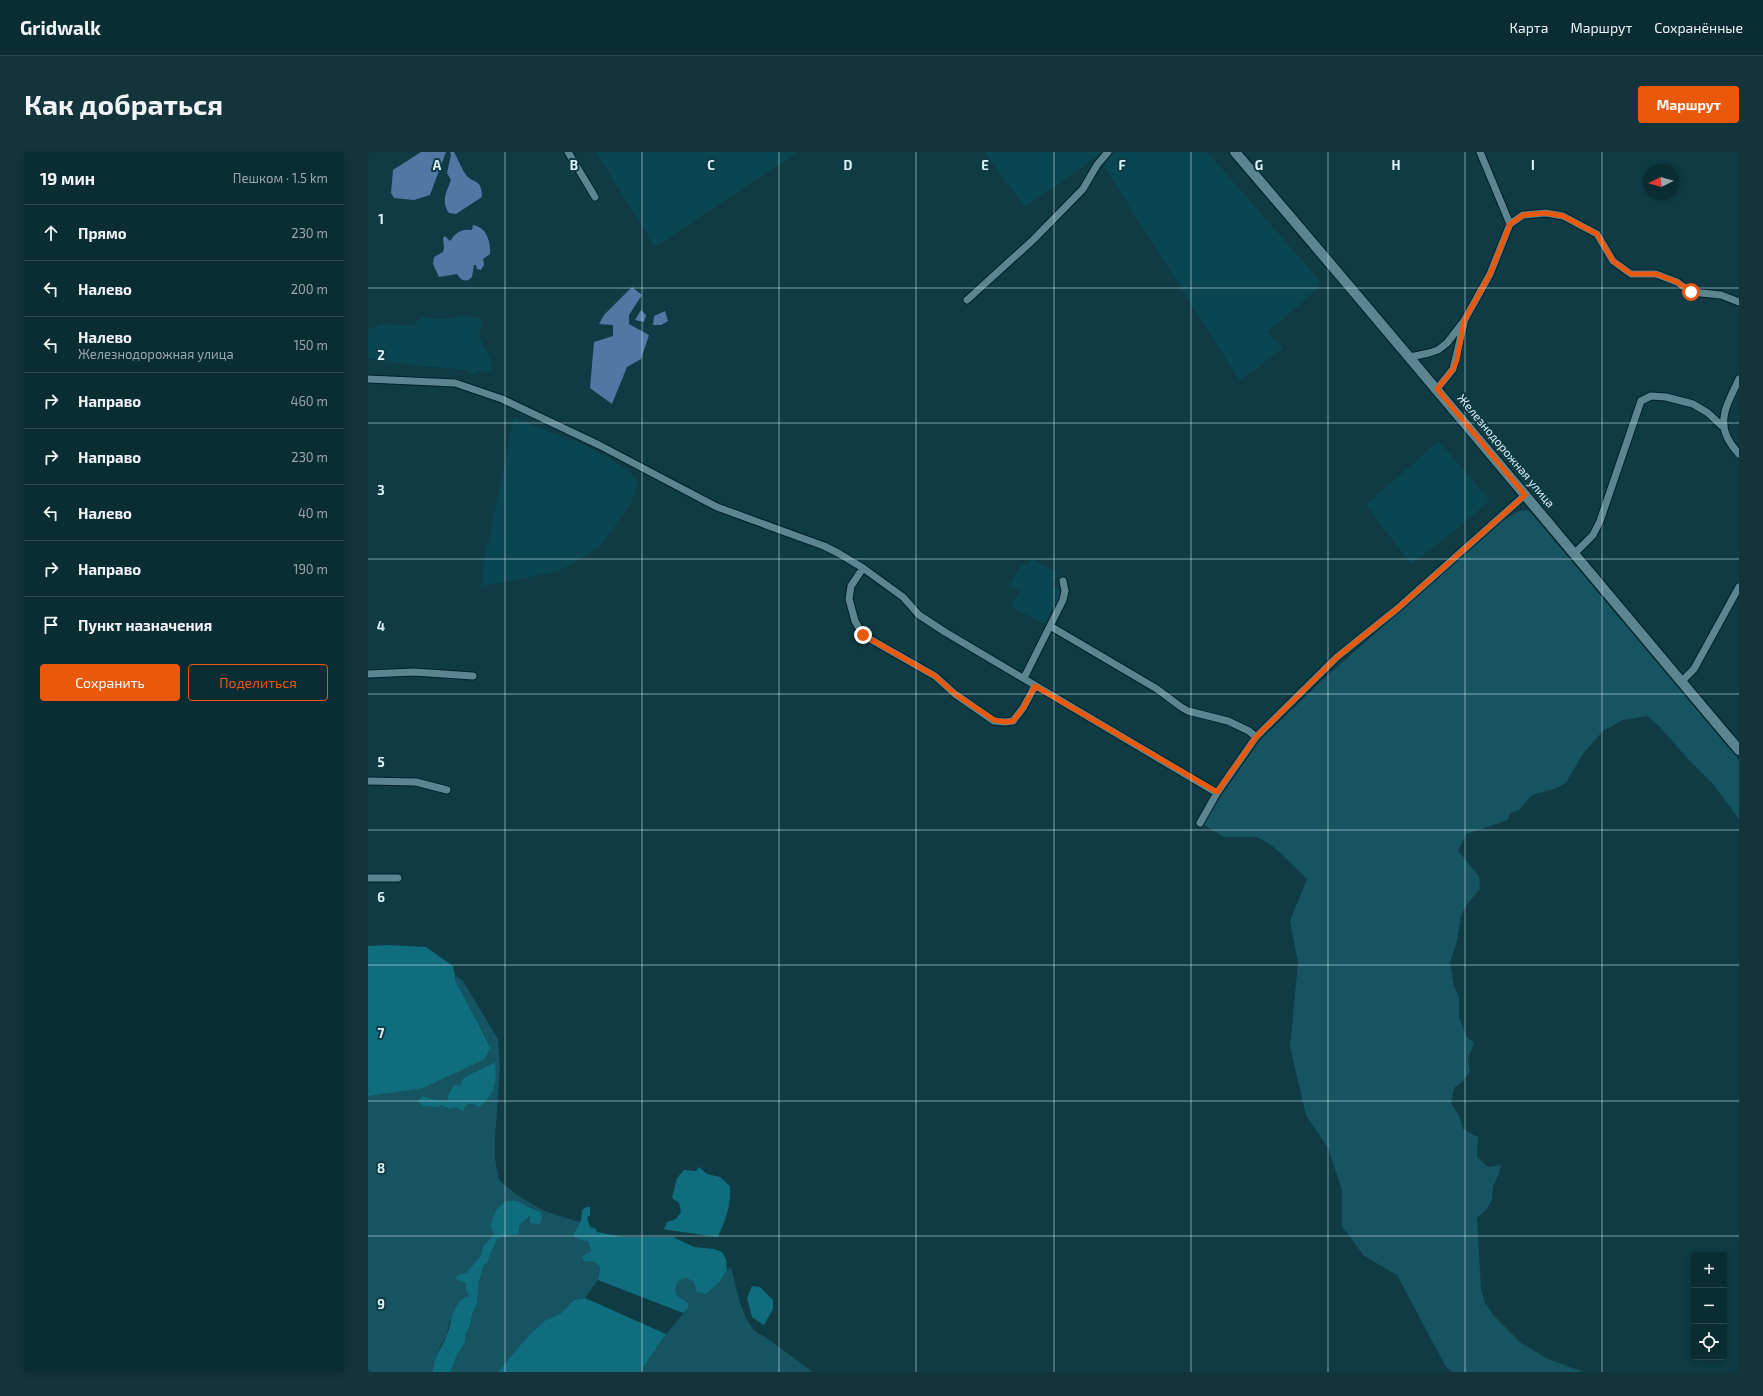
<!DOCTYPE html>
<html lang="ru">
<meta charset="utf-8">
<style>
body{margin:0;font-family:"Exo 2",sans-serif;background:#13343b;color:#f1f3f6}
.controls{position:absolute;right:12px;bottom:12px;display:grid;overflow:hidden;border-radius:4px;box-shadow:0 2px 6px #0003}
.controls button{width:36px;height:36px;display:grid;place-items:center;padding:0;border:0;border-bottom:1px solid #2a484e;background:#0a2c33;color:#f1f3f6;font:20px sans-serif}
.compass{position:absolute;left:1275px;top:12px;width:36px;height:36px;border-radius:50%;background:#0a2c33;box-shadow:0 2px 6px #0003;rotate:265deg}
.stop{position:absolute;width:12px;height:12px;margin:-9px;border:3px solid #ea580c;border-radius:50%;background:#fff}
.stop.end{background:#ea580c;border-color:#fff;box-shadow:0 1px 4px #0008}
.list{margin:0;padding:0;list-style:none}
h2{display:flex;justify-content:space-between;align-items:center;height:52px;margin:0;padding:0 16px;font-size:17px}
h2 small{font-size:13px;font-weight:400;color:#99a7ac}
.list li{display:grid;grid-template-columns:26px 1fr auto;gap:12px;align-items:center;box-sizing:border-box;height:56px;padding:0 16px;border-top:1px solid #2a484e}
.list b{display:block;font-size:15px;white-space:nowrap}
.list p{margin:0;font-size:13px;white-space:nowrap;color:#99a7ac}
.list em{font-size:13px;font-style:normal;color:#99a7ac}
.actions{display:flex;gap:8px;padding:12px 16px}
.actions a{flex:1;padding:9px 0;border:1px solid #ea580c;border-radius:4px;text-align:center;font-size:14px;color:#ea580c}
.actions .main{background:#ea580c;color:#fff}
.icon{flex:none;width:22px;height:22px;fill:none;stroke:currentColor;stroke-width:2;stroke-linecap:round;stroke-linejoin:round}
.map{position:relative;flex:none;width:1371px;height:1220px;overflow:hidden;border-radius:4px}
header{display:flex;align-items:center;gap:24px;box-sizing:border-box;height:56px;padding:0 20px;background:#0a2c33;border-bottom:1px solid #2a484e}
header strong{font-size:19px}
nav{display:flex;gap:22px;margin-inline-start:auto;font-size:14px}
.intro{display:flex;align-items:center;justify-content:space-between;box-sizing:border-box;height:96px;padding:0 24px}
h1{margin:0;font-size:28px}
.button{padding:10px 18px;border-radius:4px;background:#ea580c;color:#fff;font-size:14px;font-weight:700}
main{display:flex;gap:24px;padding:0 24px}
aside{flex:1;background:#0a2c33;border-radius:4px;box-shadow:0 2px 6px #0003}
.map>svg:first-child{display:block}
.built{fill:#0a4652}
.green{fill:#165461;fill-rule:evenodd}
.forest{fill:#106d7e}
.water{fill:#5177a4}
.lines{fill:none;stroke-linecap:round;stroke-linejoin:round}
.street-casing{stroke:#002027;stroke-width:9}
.secondary-casing{stroke:#002027;stroke-width:12}
.street{stroke:#5b8691;stroke-width:7}
.secondary{stroke:#5b8691;stroke-width:10}
.route{stroke:#ea580c;stroke-width:5}
.grid{fill:none;stroke:#dcf3f9;stroke-width:1;stroke-opacity:0.55}
.labels{text-anchor:middle;stroke-width:4;stroke-linejoin:round;paint-order:stroke}
.street-label{font-size:12px;fill:#dcf3f9;stroke:#0e3b44}
.grid-label{font-size:13px;text-anchor:middle;font-weight:bold;fill:#dcf3f9;stroke:#0e3b44;stroke-width:4;stroke-linejoin:round;paint-order:stroke}
</style>
<header>
<strong>Gridwalk</strong>
<nav><a>Карта</a><a>Маршрут</a><a>Сохранённые</a></nav>
</header>
<div class="intro"><h1>Как добраться</h1><a class="button">Маршрут</a></div>
<main>
<aside>
<h2>19 мин<small>Пешком · 1.5 km</small></h2>
<ul class="list">
<li><svg class="icon" aria-label="ahead" viewBox="0 0 24 24"><path d="M12 20V5M6 11l6-6 6 6"/></svg><div><b>Прямо</b></div><em>230 m</em></li>
<li><svg class="icon" aria-label="left" viewBox="0 0 24 24"><path d="M17 20v-9H6M10 6l-5 5 5 5"/></svg><div><b>Налево</b></div><em>200 m</em></li>
<li><svg class="icon" aria-label="left" viewBox="0 0 24 24"><path d="M17 20v-9H6M10 6l-5 5 5 5"/></svg><div><b>Налево</b><p>Железнодорожная улица</p></div><em>150 m</em></li>
<li><svg class="icon" aria-label="right" viewBox="0 0 24 24"><path d="M7 20v-9h11M14 6l5 5-5 5"/></svg><div><b>Направо</b></div><em>460 m</em></li>
<li><svg class="icon" aria-label="right" viewBox="0 0 24 24"><path d="M7 20v-9h11M14 6l5 5-5 5"/></svg><div><b>Направо</b></div><em>230 m</em></li>
<li><svg class="icon" aria-label="left" viewBox="0 0 24 24"><path d="M17 20v-9H6M10 6l-5 5 5 5"/></svg><div><b>Налево</b></div><em>40 m</em></li>
<li><svg class="icon" aria-label="right" viewBox="0 0 24 24"><path d="M7 20v-9h11M14 6l5 5-5 5"/></svg><div><b>Направо</b></div><em>190 m</em></li>
<li><svg class="icon" aria-label="arrive" viewBox="0 0 24 24"><path d="M6 21V4h12l-3 4 3 4H6"/></svg><div><b>Пункт назначения</b></div></li>
</ul>
<div class="actions"><a class="main">Сохранить</a><a>Поделиться</a></div>
</aside>
<div class="map">
<svg width="1371" height="1220" viewBox="0 0 1371 1220">
<rect width="100%" height="100%" fill="#0e3b44"/>
<path class="built" d="M228,0h202l-143,95z
M616,0h119l-78,55z
M746,0h93l114,130 -3,1 2,4 -53,45 16,16 -43,33 -138,-218z
M96,163l18,4 -3,18 10,18 2,8v9l-15,-1v3h-7v-4l-49,-4 -52,-8v-28l14,-6 31,2 8,-10 11,3h18z
M146,266l73,28 38,22 13,12 -6,22 -32,45 -43,25 -74,14v-18z
M1071,289l51,60 -57,47 -22,16 -45,-59z
M663,407l27,14 -6,13 11,6 -19,32 -32,-17 8,-16 -10,-5 12,-22 5,2z"/>
<path class="green" d="M1158,358l5,3 208,247v59l-25,-34 -27,-27 -27,-31 -13,-11 -24,4 -20,11 -21,24 -16,28 -9,5 -25,7 -13,15 -9,3 -2,7 -42,14 -8,17 21,25 1,13 -12,14 -7,12 -4,26 -7,22 4,23 5,11v20l8,20 7,6 -6,15 2,14 -8,10 -8,6 -3,15 8,12 4,14 15,8 -1,20 11,10 13,-2 -2,9 -6,12 -1,14 -6,10 -9,8 4,71 4,14 9,13 27,27 27,16 36,13h-131l-7,-5 -49,-92 -33,-19 -22,-30v-36l-14,-42 -22,-33 -16,-68 8,-84 -8,-42 17,-42 -34,-33 -16,-9h-33l-20,-12 5,-12 52,-74 67,-64 177,-156 14,-8z
M87,823l8,6 35,58 2,28 -5,72v20l4,21 18,15 27,16 36,11 -7,14 15,5 3,10 -8,5 12,6 5,6 -2,12 -13,18 -11,2 -13,13 -17,8 -15,14 -31,37h-48l8,-19 7,-11v-6l6,-13 1,-9 5,-10 2,-23 5,-16 3,-2 10,-24 8,-4 9,1 6,-6v-6c7,-8 12,-8 22,-7 -6,-13 -24,-13 -37,-16l-9,9 -6,16 4,8 -11,12 -2,9 -15,18 -6,1 -5,4 11,5v7l3,6 -20,27 -2,12 -7,12 -7,19v6h-65v-276l117,-37 5,-11 -5,-13 -29,-53zM127,910l-5,33 -5,7h-13l-22,7 -27,-13 9,3 15,1 4,-10 9,-4 3,-8z
M363,1115c5,19 12,63 33,69l49,36h-173l26,-38 22,-26v-5l-11,-6 -2,-7 3,-9 8,-3 8,4 27,-2 6,-10z"/>
<path class="forest" d="M20,793l38,2 27,19 3,16 29,54 5,12 -5,11 -62,29 -55,8v-150z
M127,910c2,20 0,33 -16,45l-7,-4 -6,2 -3,6 -7,-4 -6,2 -9,-4 -3,2 -15,-1 -5,-5 5,-5 9,3 15,1 2,-7 6,-9 5,2 3,-8z
M331,1015l8,7 13,3 10,9c1,21 -4,32 -12,51l-50,-7 -4,-1 3,-7 9,-3 5,-7 -2,-9 -7,-5 5,-20 7,-8 12,1z
M137,1049h11l24,11 2,5 -2,7 -10,-1v-7l-10,8 -1,10c-8,3 -15,1 -22,5l-10,24 -3,2 -5,16 -2,23 -5,10 -1,9 -6,13v6l-7,11 -8,19h-17c0,-15 9,-24 14,-37 6,-14 4,-32 22,-39l-3,-6v-7l-12,-5 6,-4 6,-1 15,-18 2,-9 11,-12 -4,-8 6,-16z
M218,1055h4v9l-3,1 3,10 6,2 1,3 26,5h50l21,10 20,2 8,3 4,7 1,11 -6,10 -15,14 -9,-2 -3,-10 -8,-4 -8,3 -3,9 2,6 11,7v5l-5,5 -85,-33 2,-12 -5,-6 -12,-1v-5l8,-5 -3,-10 -7,-1 -8,-4 8,-16 1,-10z
M384,1134l8,1 13,13v9l-9,16 -12,-8 -5,-19z
M217,1146l81,36 -26,38h-142l31,-37 15,-14 17,-8 13,-13z"/>
<path class="water" d="M53,0h25l-16,43 -16,5 -20,-2 -3,-5 2,-23z
M82,0h4c4,7 7,16 12,23 7,9 16,3 16,22l-26,17 -7,-1c-8,-11 -3,-20 2,-33l-4,-7 4,-18z
M105,73c14,2 18,18 17,29l-7,5 1,6 -3,5 -4,-1 -1,-4h-2l-2,12c-6,6 -11,4 -15,-3l-18,3 -6,-13 1,-7 9,-5 1,-4 -1,-10 2,-2 5,5c7,-9 10,-12 22,-11z
M264,135l10,8 -13,20v9l20,11 -8,24 -14,8 -15,37 -22,-16 4,-46 19,-6v-11l-14,-1 5,-9z
M273,158l5,5 -2,7 -9,-2z
M297,159l3,10 -7,4h-8l1,-9z"/>
<g class="lines">
<defs>
<path id="street" d="M200,0l27,45
M1112,0l30,72
M599,148l66,-60 50,-51 14,-24 11,-13
M1042,205l19,-4 9,-3 9,-7 17,-22 26,-47 20,-50 13,-9 23,-2 17,3 34,18 16,27 18,13h25l21,8 14,10 30,3 18,7
M0,227l87,4 47,16 97,46 118,62 107,39 14,7 25,15 40,29 16,18 26,17 272,161
M1371,227c-14,30 -26,47 0,75
M1069,237l16,-20 11,-46
M1206,402l19,-19 7,-14 41,-120 10,-5 15,1 27,7 15,9 15,14
M495,416l-12,18 -2,13 6,22 8,14 72,41 20,18 39,27 11,1 8,-1 10,-13 12,-22
M682,474l107,63 24,18 7,4 40,10 21,10 7,6
M0,522l46,-2 59,4
M656,526l39,-78 2,-9 -2,-10
M1313,530l13,-13 45,-82
M0,629l48,1 31,8
M832,671l17,-30 39,-56 81,-80 61,-49 127,-113
M0,726h30"/>
<path id="secondary" d="M867,0c170,198 336,399 504,598"/>
</defs>
<use href="#street" class="street-casing"/>
<use href="#secondary" class="secondary-casing"/>
<use href="#street" class="street"/>
<use href="#secondary" class="secondary"/>
</g>
<g class="lines">
<path class="route" d="M495,483l72,41 20,18 39,26 11,2 8,-1 10,-13 12,-22 182,106 39,-55 81,-80 61,-49 127,-113 -88,-106 16,-20 4,-9 7,-39 26,-47 20,-50 13,-9 23,-2 17,3 34,18 16,27 18,13h25l21,8 14,10"/>
</g>
<path class="grid" d="M137,0v1220M274,0v1220M411,0v1220M548,0v1220M686,0v1220M823,0v1220M960,0v1220M1097,0v1220M1234,0v1220M0,136h1371M0,271h1371M0,407h1371M0,542h1371M0,678h1371M0,813h1371M0,949h1371M0,1084h1371"/>
<g class="labels">
<g class="street-label">
<text transform="translate(1138 299) rotate(50)" y="4">Железнодорожная улица</text>
</g>
</g>
<g class="grid-label">
<text x="69" y="18">A</text>
<text x="206" y="18">B</text>
<text x="343" y="18">C</text>
<text x="480" y="18">D</text>
<text x="617" y="18">E</text>
<text x="754" y="18">F</text>
<text x="891" y="18">G</text>
<text x="1028" y="18">H</text>
<text x="1165" y="18">I</text>
<text x="13" y="72">1</text>
<text x="13" y="208">2</text>
<text x="13" y="343">3</text>
<text x="13" y="479">4</text>
<text x="13" y="615">5</text>
<text x="13" y="750">6</text>
<text x="13" y="886">7</text>
<text x="13" y="1021">8</text>
<text x="13" y="1157">9</text>
</g>
</svg>
<div class="controls">
<button>+</button>
<button>−</button>
<button><svg class="icon" aria-label="locate" viewBox="0 0 24 24"><circle cx="12" cy="12" r="6"/><path d="M12 2v4M12 18v4M2 12h4M18 12h4"/></svg></button>
</div>
<svg class="compass" viewBox="-18 -18 36 36"><path d="M0-13l5 13h-10z" fill="#e53935"/><path d="M0 13l5-13h-10z" fill="#99a7ac"/></svg>
<div class="stop" style="left:1323px;top:140px"></div>
<div class="stop end" style="left:495px;top:483px"></div>
</div>
</main>
